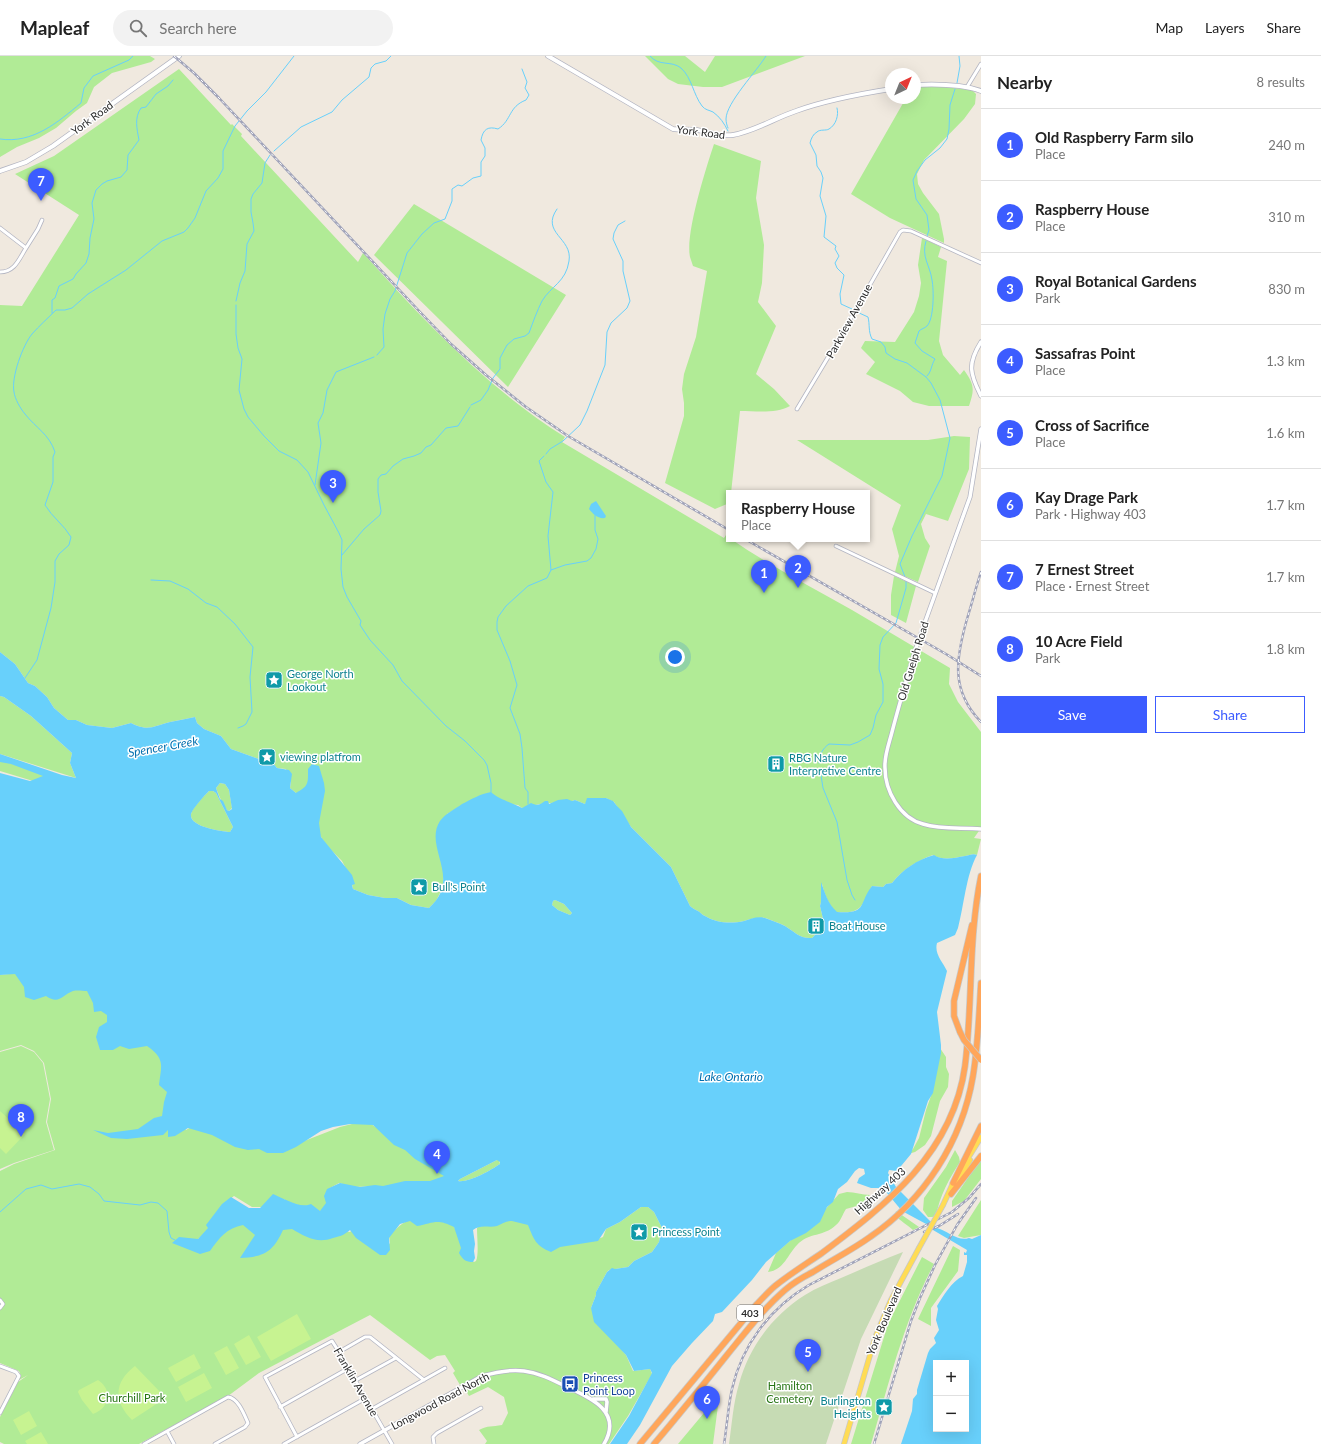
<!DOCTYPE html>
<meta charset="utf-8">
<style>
body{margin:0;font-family:Lato,sans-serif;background:#f2f2f2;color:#222}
.controls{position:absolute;right:12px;bottom:12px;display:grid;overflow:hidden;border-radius:0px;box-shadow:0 4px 16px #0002}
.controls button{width:36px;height:36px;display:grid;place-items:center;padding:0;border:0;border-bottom:1px solid #e0e0e0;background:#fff;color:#222;font:20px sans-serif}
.compass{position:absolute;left:885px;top:12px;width:36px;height:36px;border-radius:50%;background:#fff;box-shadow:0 4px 16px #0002;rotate:43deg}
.you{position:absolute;left:675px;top:601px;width:14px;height:14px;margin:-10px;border:3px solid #fff;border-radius:50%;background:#1a73e8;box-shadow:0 0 0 6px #1a73e833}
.badge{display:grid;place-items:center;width:26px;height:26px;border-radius:50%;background:#3c5cff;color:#fff;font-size:13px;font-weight:700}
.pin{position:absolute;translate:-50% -33px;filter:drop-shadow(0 1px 2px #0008)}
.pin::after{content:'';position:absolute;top:21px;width:14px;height:12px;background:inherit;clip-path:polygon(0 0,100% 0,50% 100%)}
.popup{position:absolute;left:726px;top:434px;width:144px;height:52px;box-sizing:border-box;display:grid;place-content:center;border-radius:0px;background:#fff;filter:drop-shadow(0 1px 3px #0005);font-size:13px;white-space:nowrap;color:#767676}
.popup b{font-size:15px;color:#222}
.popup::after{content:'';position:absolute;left:50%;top:100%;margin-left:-8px;border:8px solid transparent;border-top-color:#fff}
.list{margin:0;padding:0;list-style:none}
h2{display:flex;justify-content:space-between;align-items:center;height:52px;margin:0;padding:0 16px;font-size:17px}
h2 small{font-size:13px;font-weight:400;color:#767676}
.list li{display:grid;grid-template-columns:26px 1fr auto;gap:12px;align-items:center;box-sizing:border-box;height:72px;padding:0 16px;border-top:1px solid #e0e0e0}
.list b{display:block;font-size:15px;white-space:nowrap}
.list p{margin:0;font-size:13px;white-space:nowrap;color:#767676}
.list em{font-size:13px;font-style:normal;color:#767676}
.actions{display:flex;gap:8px;padding:12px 16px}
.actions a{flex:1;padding:9px 0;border:1px solid #3c5cff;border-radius:0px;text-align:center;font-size:14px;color:#3c5cff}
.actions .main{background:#3c5cff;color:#fff}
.icon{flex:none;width:22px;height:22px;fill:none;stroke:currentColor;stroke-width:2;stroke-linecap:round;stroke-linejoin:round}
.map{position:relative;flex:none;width:981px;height:1388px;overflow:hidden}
header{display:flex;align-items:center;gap:24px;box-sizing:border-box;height:56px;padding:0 20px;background:#fff;border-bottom:1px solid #e0e0e0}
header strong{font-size:19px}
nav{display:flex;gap:22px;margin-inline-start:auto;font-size:14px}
.search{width:280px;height:36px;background:#f2f2f2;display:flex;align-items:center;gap:10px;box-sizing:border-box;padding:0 14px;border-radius:22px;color:#767676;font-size:15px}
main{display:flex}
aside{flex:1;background:#fff}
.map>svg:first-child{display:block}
.green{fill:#b1eb96}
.cemetery{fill:#c6dbb4}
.pitch{fill:#c7f391}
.water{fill:#68d0fb;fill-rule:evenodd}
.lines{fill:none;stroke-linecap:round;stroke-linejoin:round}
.stream{stroke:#68d0fb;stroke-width:1}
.minor-casing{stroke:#b3b5c2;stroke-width:4.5}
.tertiary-casing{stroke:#b3b5c2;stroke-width:5}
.secondary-casing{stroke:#b3b5c2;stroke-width:5.5}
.primary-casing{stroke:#c8c8c8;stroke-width:6}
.motorway-casing{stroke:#c8c8c8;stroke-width:7}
.minor{stroke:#fff;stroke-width:3}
.tertiary{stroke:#fff;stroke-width:3.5}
.secondary{stroke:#fff;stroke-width:4}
.primary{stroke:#ffdc55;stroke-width:4.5}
.motorway{stroke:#ffa65a;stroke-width:5.5}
.rail-casing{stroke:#a0a3b9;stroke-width:2.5}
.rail{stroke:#fff;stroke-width:1;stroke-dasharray:3;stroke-linecap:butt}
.tertiary-bridge-casing{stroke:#b3b5c2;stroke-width:5;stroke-linecap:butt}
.primary-bridge-casing{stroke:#c8c8c8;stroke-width:6;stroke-linecap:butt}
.motorway-bridge-casing{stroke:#c8c8c8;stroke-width:7;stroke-linecap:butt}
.tertiary-bridge{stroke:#fff;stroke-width:3.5}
.primary-bridge{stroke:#ffdc55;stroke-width:4.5}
.motorway-bridge{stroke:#ffa65a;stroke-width:5.5}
.labels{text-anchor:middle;stroke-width:3;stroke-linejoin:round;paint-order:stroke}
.shield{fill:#fff;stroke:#6c6c6c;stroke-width:1}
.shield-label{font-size:10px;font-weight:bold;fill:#2d2d2d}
.street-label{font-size:11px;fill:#2d2d2d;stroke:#fff}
.culture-label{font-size:11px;fill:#0d838f;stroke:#fff;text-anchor:start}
.transit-label{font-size:11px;fill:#164399;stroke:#fff;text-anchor:start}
.park-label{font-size:11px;fill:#257413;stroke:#fff}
.water-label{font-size:12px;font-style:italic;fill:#006eae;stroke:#fff}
</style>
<header>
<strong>Mapleaf</strong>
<div class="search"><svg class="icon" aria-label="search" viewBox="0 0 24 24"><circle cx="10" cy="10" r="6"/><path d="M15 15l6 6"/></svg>Search here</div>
<nav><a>Map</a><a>Layers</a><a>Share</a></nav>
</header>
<main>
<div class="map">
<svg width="981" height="1388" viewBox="0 0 981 1388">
<rect width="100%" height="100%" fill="#f0e9df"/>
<path class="green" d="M0,0h150l5,3 -4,3 -39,11 -18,14 -7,16 -11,8 -20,17 -17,10 -22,9 -17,10z
M645,0h40l20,16 10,-16h90l-83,31h-19l-25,-3 -10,-5z
M179,13l52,56 1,-1 10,10 -1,2 117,126 5,-9c61,68 124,135 202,184l-3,5 162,96 2,-3 3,4h2c39,27 81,48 121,71 33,19 65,39 98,58l-1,16 9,18 23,30v96l-7,10 7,1 -4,16c-4,-2 -7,0 -12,1 -11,2 -22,5 -32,-1 -15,5 -31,15 -41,28l-6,1 -3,3 -11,-1c-11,20 -9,28 -36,26 -8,-8 -11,-17 -14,-28l-1,18 -1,4 4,17 -5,8 -7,7c-12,1 -17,-6 -27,-12 -4,-2 -16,-7 -20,-8 -7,-1 -15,1 -21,3 -13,3 -28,2 -39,-5 -3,-1 -5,-4 -7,-5 -4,-2 -6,-3 -8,-5l-19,-39 -40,-40 -17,-25 -8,-4h-14l-7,6 -10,-4 -3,1 -32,3 -18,4 -4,-3 -47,-5 -24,14 -4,73 -7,14 -7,7 -18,-3 -14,-7h-12l-17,-3 -15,-6 -1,-5h2l-12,-23 -16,-16 -5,-8 -25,-44 -6,-5 1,-6 -5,-13 -9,-1 -6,-7 -4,1 -36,-13 -10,-13 -17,-7 -7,-6 -2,-6c-8,2 -17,3 -25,5 -17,4 -21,10 -39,1l-19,5 -25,-3 -11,-5h-8l-14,-12 -7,-11 -12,-11 -7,-3 -13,-19 -15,-12v-347l22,1 57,-91 -64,-41 39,-18z
M915,31h28l29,3 4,4 -1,10 -11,15 -40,41 -7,14 1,10 5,9 16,21 5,25v4l-54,-25 -39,-24 55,-96h9z
M714,88l47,17 -5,37 8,47 -2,38 -4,19 18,24 -20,48 18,15 16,17c-14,8 -34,5 -50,5l-9,82h-2v6l-2,5 -12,5 -50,-26 19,-67v-13l-2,-14 2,-15 12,-37 11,-66 -14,-5c-1,-3 -2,-6 -3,-9 -5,-23 16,-89 24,-113z
M414,148l152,91 -58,92 -134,-132z
M922,182l19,9 -3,10 9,4 -8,80 4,14 17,20 4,-5c10,14 11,19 5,36h-40l-16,-4 -13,-11 -34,-17 9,-12 -14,-14 4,-7 30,1 19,-30 5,-16 2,-13 -3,-18z
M954,380l16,1 -1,32 -21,52 -22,-7 -5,10 4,14 5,8 -12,36 -23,-10 4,-16 -7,-27 9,-24 -104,-65h131z
M894,520l22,10 -10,37 -15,-8v-20z
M0,640l4,1 27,19 41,37 -2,10 6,15 -76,-24z
M0,704l78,25 -45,-4 -33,-10z
M220,727l5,1 4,6 3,18 -3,3 -2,-1c-5,-7 -8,-14 -11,-22z
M209,735h4l3,2 17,34 -3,5c-9,-1 -41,-5 -39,-18 1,-6 13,-18 18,-23z
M555,844l9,4 8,9 -2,2 -12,-5 -6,-5 1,-4z
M18,917l61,16 11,1 61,56 8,6 11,39 -3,23 -14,7 30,4 3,5 5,-3 98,20 51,-20 16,-4 15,1 70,46 6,9 -51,9 -18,-2 -24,1 -15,-4 -9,5 1,16 -12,8 -2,-3 -3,-1 -1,1 -26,-7 -3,-3 -21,8h-11l-18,-11 -9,7 -13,24 -14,12h-4l-8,8 56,-27 45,4 63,8 3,-3 33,20 4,-6 -1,-7c6,-6 14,-15 23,-17 10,-2 30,3 41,5l14,33 7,5 2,-1c3,-6 1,-25 1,-33l1,-1 36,-8 79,22 10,-4 3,-8 14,-7 21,-15h7l6,5 8,16 -3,14 -7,10 -18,9 -6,6 -19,3 -2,2 -11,20v3l-5,13 24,34 11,13 7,16 17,-2 2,5 -24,42 -19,28h-124l2,-3 -8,-11c9,-5 13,-3 23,-5l6,-12 -4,-16 -16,-10 -19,9 -7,-12 -2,1 -7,-12 2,-2 -10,-16 -8,1 -7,4 -60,-45 -111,58 -31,23 -89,48h-135l-4,-2v-25l18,-35 10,-7 -9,5 2,-4 -2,-5 -19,-8v-192l14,-7 41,-14 -8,-28 4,-23 -7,-36 -10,-12 -13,-6 -21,6v-76z
M21,990l13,6 9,11 7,36 -4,23 8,28 -40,13 -14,6v-117z
M940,992l6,9v10l3,7 -1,13 -8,14 -9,35 -6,9 -10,7 -7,2 5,-5 6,-11 7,-28 6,-17z
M955,1094l4,7 1,5c-11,17 -20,33 -24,54l-4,1h-4l-5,-7 1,-12 22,-31z
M981,1103v20l-17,22 -12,6v-6z
M497,1104h2l1,4c-9,6 -31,19 -42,17l2,-2z
M847,1136c8,0 15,3 23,3l-10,10 -14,4c-4,6 -5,12 -10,16 -12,12 -27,7 -39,20 -9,9 -13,25 -29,27l8,-19 46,-40 17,-19z
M981,1144v35l-17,3 -6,-2z
M896,1155l23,16 -6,3c-5,-5 -13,-9 -18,-15z
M953,1190l7,4 -2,21 -27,37v18l-13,-7z
M922,1201l12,7c-30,56 -45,119 -63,180h-20l37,-120z
M719,1339v3l-6,46h-35z"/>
<path class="cemetery" d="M903,1196l-42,87 -35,105h-97c3,-20 4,-40 10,-60 10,-37 34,-69 66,-89 11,-7 24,-12 36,-17 21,-9 41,-18 62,-26z"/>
<path class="pitch" d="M0,1055l25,23 -19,20 -6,-6z
M297,1258l14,25 -40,22 -14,-24z
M249,1279l12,22 -15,8 -12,-21z
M227,1290l12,22 -13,7 -12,-22z
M194,1298l7,14 -25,14 -8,-14z
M135,1310l30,31 -1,2 -32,21c-19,-19 -18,-38 3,-54z
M204,1317l8,15 -26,14 -8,-15z
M98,1324c15,10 12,28 -5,34l-11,-14 -4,-8 1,-2z
M29,1355l8,15 -16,9 -8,-15z
M41,1376l7,12h-21l-2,-3z"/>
<path class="water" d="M596,445l10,15 -1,2c-7,1 -12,-4 -16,-9l2,-5z
M0,596l15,12 13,19 7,3 12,11 7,11 14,12h8l11,5 25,3 19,-5c18,9 22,3 39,-1 9,-2 17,-3 25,-5l2,6 7,6 17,7 10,13 36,13 4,-1 6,7 12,2 3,4 -2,14 6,5c13,-7 12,-10 12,-24l4,-5 7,2 5,17 1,8 -6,32 2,14 31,38 3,9 -3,1 1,4 15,6 17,3h12l14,7 18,3c34,-30 -6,-61 11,-87 5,-7 15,-12 22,-17 10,-5 18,-10 29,-12 8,8 21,10 31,16l9,-5c6,3 9,2 14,-2h3l1,3 9,-4 9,-1 5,2 3,-1 10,4 2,-6h19l7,3 4,5 5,5 9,16 40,40 19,39c2,2 4,3 8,5 2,1 4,4 7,5 11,7 26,8 39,5 7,-2 13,-5 21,-3 6,2 14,5 20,8 10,6 15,13 27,12l7,-7 5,-8 -4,-17 1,-4v-20c4,11 7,22 16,30 31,2 21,-8 35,-26l11,1 3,-3 6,-1c11,-14 25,-23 42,-28 9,6 20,3 31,1 5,-1 8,-3 12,-1 -11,20 -13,51 -19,73l-3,7 -18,8c-3,11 6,19 10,28l-10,41 4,33v8l-8,40 -5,8 -17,53 -14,17 -8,-1 -1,3 8,14 41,41c11,3 21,14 32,10l3,1 9,-4v209h-80l11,-33 1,-12 4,-5v-4l11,-37 2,-4 6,-6 -2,-5 5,-8 -3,-10 2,-11 -1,-3c7,-11 14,-24 26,-30l4,-14v-7h-3v-3l2,1 1,-3 -34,-20 -5,-5 -26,-14 -15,-18 -9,-5h-7l-14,-5 2,-5 6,-4 -1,-5 -5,-1 -4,3 -8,11 -9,7 -5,13 -6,5 -7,15 -14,11 -16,8 -24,21 -14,18 -30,32 -7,2 -2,7 -21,22 -20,23 -32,59 -13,19h-17l19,-28 23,-43 -2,-4 -16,2 -8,-16 -32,-33 -3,-14 5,-13v-3l11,-20 5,-4 3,1 13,-2 6,-6 18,-9 7,-10 3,-14 -8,-16 -6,-5h-7l-21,15 -14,7 -8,12 -38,6 -9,5c-15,-6 -17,-12 -23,-27 -5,-1 -11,-3 -16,-4 -6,0 -10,3 -15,5 -8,2 -17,-2 -24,4l2,14 -1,7 1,7 -2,4c-7,0 -10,-2 -14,-9l2,-5 -7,-21c-17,-9 -21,-4 -37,-1l-7,-5 -10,3 -11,14 1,12 -4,5h-6l-24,-17 -6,-8c-6,5 -9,6 -17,8 -16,6 -27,-1 -41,-9l-9,1c-10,22 -19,27 -43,28l15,-23 -12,-10c-16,3 -24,13 -33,26l-10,3 -28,-11 7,-6 19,2 10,-11 -2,-3 16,-21 9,-7 18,11h11l13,-14c10,4 27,15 38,10l9,7 6,-8 -2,-7 3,-7 13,-6 20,4 15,-2 8,1 22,-5h25l14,-5 -29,-17 -10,-9 -11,-5 -21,-20 -23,-1 -17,3 -12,4 -25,16 -13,6h-16l-8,-4 -11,1 -13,-3 -23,-12 -24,-7 -13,8 -7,1v-7l-5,5 -36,4 -16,-1 -18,-8 15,3 30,-4 16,-11 8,-2 2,-14 3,-10 -8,-7c2,-19 7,-26 -12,-39l-18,3 -9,-3 -7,4h-13l-4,-13 3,-10 8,-5v-7l-6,-4 -7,1 -1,-9 -6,-12c-4,0 -10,-1 -14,0 -11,4 -14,14 -27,5l-12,4 -9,-3 -1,-10 -9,-13 -15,1v-202l30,8 13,-5 -32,-12 -11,-2v-8l62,21 14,3 -6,-15 2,-10 -41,-37 -27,-19 -4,-1zM220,727l5,1 4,6 3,19 -3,2 -2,-1 -4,-9 -3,-2 -4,-11zM209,735h4l3,2 17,34 -3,5c-9,-1 -41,-5 -39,-18 2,-6 13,-18 18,-23zM555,844l9,4 8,9 -2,2 -12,-5 -6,-5 1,-4zM497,1104l3,2v2c-9,6 -31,19 -42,17l2,-2zM936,1307h30v66h-30z"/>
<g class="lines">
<path class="stream" d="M650,0c9,11 21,4 31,12 11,10 12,26 21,38 3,4 7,4 11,6 7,5 11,11 15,19
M957,27l3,-17 -1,-10
M837,52c2,7 -1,17 -8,21 -3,2 -9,0 -12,3 -4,2 -6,7 -7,11l6,12 1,11 4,6 2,6 -3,18 6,20 -2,21 12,9 -1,3 4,7 -4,7 2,5 7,7 -4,19 1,10 11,5
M728,72c-1,-2 -2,-6 -2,-9 0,-16 31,-48 40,-63
M0,83c33,5 58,-17 81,-36l3,-15 9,-12 36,-16 4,-4
M274,95l27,-24 31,-15 10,-12 27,-23 2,-9 4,-4 11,-3 5,-5
M927,180l2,-6 -2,-15 -11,-16 -3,-19 4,-9 8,-11 15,-12 7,-9 2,-10 1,-24 5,-16
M926,185c-5,16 4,24 6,39 2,10 2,39 -5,46 -2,2 -6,3 -8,5l-4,12 7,8 13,8c-4,6 -3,12 -8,17
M236,245l4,-18 5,-12 2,-27 7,-13 -1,-8 -2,-11v-13l2,-5 9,-11 3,-20 5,-8
M236,249v29l2,14 4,11 -3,31 5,19 4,8 16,19 15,15 18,9 11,12 16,33 15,28 3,7 -1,29 2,18 4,10 14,24 -1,4 10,15 23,25 9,16 44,45 19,15 19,19 3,5 4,18v9
M857,256l11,5c2,8 0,14 4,22l9,3 4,5 1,6 9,6 12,4 19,14 5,6 9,17 10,38 -8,38 -30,60 -12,28 5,13
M52,257v-13l3,-2 4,-12 14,-7 3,-5 10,-11 3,-9 1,-16 4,-19 -2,-16 4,-13 6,-6 5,-3 14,-4 6,-7 1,-15 11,-15c-2,-11 -5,-22 2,-32l5,-1 10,-13 12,-8 5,-6
M377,299l7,-8 -1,-18 2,-15 5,-15 5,-8 12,-38 15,-19 12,-11 11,-4 7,-18v-12l6,-4 4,1 11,-8 8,-2v-14l4,-6v-8l-4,-8c2,-11 7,-14 17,-11 14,-9 10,-22 28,-29l3,-5 -4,-7 2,-6 -5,-13
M471,349l10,-5 7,-10 5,-12 7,-9v-11l7,-13 7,-6 11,-3 4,-3c4,-11 8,-22 13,-32 9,-15 24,-19 27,-40 4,-23 -29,-28 -12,-52
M546,398l4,-5 13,-8 17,-16 7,-14 18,-46 2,-33 4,-9 16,-15 3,-7 -7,-30v-10l-10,-22 1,-6 4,-8 7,-4
M315,429l6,-42 -3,-20 5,-10 4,-23 9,-18 38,-15
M342,499l22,-26 16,-14 1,-4 -3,-19v-13l3,-4 5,-1 7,-8 10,-7 11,-3 7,-3 5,-6 5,-2 15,-17 12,-2 12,-19
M551,514l14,-5 22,-4 4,-3 5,-9 2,-10 -3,-9v-15
M151,524l19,1 18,8 18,14 11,4 18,17 18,23 -3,30 2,35 -6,12 -3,2 -5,2
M25,622l12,-18 14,-52 4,-26v-21l4,-7 10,-9 2,-8c-7,-12 -19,-20 -26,-32l8,-23v-25l2,-5c-6,-18 -19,-24 -30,-38 -5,-6 -10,-15 -11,-22 -3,-15 9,-47 18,-58 7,-8 16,-16 24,-24h9l7,-2 16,-14 38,-24 36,-29 22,-9 4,-4 7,-10 11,-27 12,-13 5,-9v-18l12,-25 12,-15 19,-19 28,-36
M819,707c-1,-7 4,-15 10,-19l21,1 8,-3 12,-7 3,-7 3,-13 7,-13v-18l-4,-15 1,-24 3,-8 13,-14 10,-35v-8
M820,713l3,19 14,34 10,58 5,15 3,5
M528,748v-12l-3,-4 -3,-40 -2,-14 -10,-26 7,-23 -7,-24 -13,-31v-8l1,-5 8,-11 22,-20 19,-8 4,-8 -3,-34 5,-44 -7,-10 -7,-21 5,-5
M0,1156l26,-23 15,-4 11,4 27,-5 11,3 9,7 5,7 36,4 11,-3 7,1 9,8 2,21 2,6 4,2"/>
<defs>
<path id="minor" d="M967,31l14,-23
M0,172l26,20c-7,11 -11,24 -26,24
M26,192l12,-19 4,-9
M797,353l42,-70 61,-107 3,-2 8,1 70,32
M836,490l99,47
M0,1244l3,4 -3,4
M339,1296l26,-15h5l54,43
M0,1310l16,6 3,4 -19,37
M356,1324l40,-22
M280,1351l69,-39
M372,1353l73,-41
M167,1375l7,13
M297,1381l-32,-60 67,-36 7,11 53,92
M144,1388l84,-47c10,1 16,17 20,26l-3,4 -30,17
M284,1388l82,-46
M434,1388l-1,-7 4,-4 44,-25"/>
<path id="tertiary" d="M981,286c-14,22 -11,32 0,54
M924,569l46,-128 11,-68
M915,595c-8,27 -16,54 -23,81 -3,12 -8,24 -7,36 0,23 15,50 38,56 19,6 39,3 58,5
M593,1343h13l1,3 -1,10
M360,1388l122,-68c14,-4 28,-7 42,-5 16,2 29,9 43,16 24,11 56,25 37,57"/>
<path id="secondary" d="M548,0l125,73c8,1 16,0 24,1 12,2 24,7 36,5 22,-4 42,-17 63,-24 30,-11 63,-17 95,-22
M915,29c21,-1 46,-1 66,6
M0,115l26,-9 27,-16 126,-90"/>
<path id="primary" d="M965,1107l16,-26
M954,1131l16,-27
M943,1149l11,-24
M844,1388l31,-106 16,-38 28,-52"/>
<path id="motorway" d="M960,976l-6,-16v-15l18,-76
M953,1127l28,-57
M951,1138l30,-38
M640,1388l116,-139c6,-6 12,-13 19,-19 15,-12 31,-22 47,-33 65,-49 131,-100 143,-187 8,-63 3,-127 16,-190
M654,1388c25,-29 49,-59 73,-89 18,-22 36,-46 58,-65 8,-7 18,-13 28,-18 19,-12 39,-22 57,-35 54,-37 92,-95 103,-161 5,-30 6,-62 8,-93"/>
</defs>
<use href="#minor" class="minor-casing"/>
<use href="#tertiary" class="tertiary-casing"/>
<use href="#secondary" class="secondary-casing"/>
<use href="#primary" class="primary-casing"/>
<use href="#motorway" class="motorway-casing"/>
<use href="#minor" class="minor"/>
<use href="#tertiary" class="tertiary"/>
<use href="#secondary" class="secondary"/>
<use href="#primary" class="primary"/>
<use href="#motorway" class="motorway"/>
<defs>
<path id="rail" d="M174,0l20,17 25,25 202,215 30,31 35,31 40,32 42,29 161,94
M745,483l201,115 35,22
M981,516c-5,15 -9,31 -14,47 -11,39 -17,71 14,103
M924,1176l15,-6 19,-12
M724,1388c3,-18 4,-37 8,-55 10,-44 38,-81 77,-104l143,-73 17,-14 12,-14
M874,1388l37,-123 9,-23 15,-33 22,-40 19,-27"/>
</defs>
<use href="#rail" class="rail-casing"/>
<use href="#rail" class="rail"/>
<defs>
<path id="tertiary-bridge" d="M915,595l9,-26"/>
<path id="primary-bridge" d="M919,1192l24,-43"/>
<path id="motorway-bridge" d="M960,976l4,8 17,20"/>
</defs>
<use href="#tertiary-bridge" class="tertiary-bridge-casing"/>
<use href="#primary-bridge" class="primary-bridge-casing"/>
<use href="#motorway-bridge" class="motorway-bridge-casing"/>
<use href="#tertiary-bridge" class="tertiary-bridge"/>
<use href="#primary-bridge" class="primary-bridge"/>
<use href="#motorway-bridge" class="motorway-bridge"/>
</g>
<defs>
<symbol id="sight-square" viewBox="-11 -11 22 22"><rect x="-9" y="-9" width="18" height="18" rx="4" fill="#0f9aa8" stroke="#fff"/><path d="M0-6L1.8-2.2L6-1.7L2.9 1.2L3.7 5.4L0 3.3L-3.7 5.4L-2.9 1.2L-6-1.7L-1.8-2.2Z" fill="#fff"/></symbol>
<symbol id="building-square" viewBox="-11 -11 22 22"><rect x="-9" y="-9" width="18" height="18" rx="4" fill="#0f9aa8" stroke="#fff"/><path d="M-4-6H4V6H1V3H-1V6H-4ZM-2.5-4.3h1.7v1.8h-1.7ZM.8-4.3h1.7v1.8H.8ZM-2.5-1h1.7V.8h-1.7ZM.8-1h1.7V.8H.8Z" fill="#fff"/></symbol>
<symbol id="bus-square" viewBox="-11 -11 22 22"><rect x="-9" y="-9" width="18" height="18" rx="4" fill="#1a4fb4" stroke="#fff"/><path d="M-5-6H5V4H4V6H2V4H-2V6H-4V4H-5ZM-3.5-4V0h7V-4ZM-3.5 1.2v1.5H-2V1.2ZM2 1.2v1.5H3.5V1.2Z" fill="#fff"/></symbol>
</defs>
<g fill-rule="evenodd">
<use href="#sight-square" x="264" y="614" width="20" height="20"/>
<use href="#sight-square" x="257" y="691" width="20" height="20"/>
<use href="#building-square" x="766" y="698" width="20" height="20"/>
<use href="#sight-square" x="409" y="821" width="20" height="20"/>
<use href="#building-square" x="806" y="860" width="20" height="20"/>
<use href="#sight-square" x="629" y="1166" width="20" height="20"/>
<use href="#bus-square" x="560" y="1318" width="20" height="20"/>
<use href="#sight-square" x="874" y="1341" width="20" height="20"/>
</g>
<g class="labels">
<rect class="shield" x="737" y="1249" width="26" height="16" rx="3"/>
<g class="shield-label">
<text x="750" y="1261">403</text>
</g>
<g class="street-label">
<text transform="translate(92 62) rotate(-36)" y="4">York Road</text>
<text transform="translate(701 76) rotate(7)" y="4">York Road</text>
<text transform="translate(849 265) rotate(-61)" y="4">Parkview Avenue</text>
<text transform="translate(913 605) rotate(-73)" y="4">Old Guelph Road</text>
<text transform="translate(880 1135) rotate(-42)" y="4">Highway 403</text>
<text transform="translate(884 1265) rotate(-67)" y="4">York Boulevard</text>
<text transform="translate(356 1326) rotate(60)" y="4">Franklin Avenue</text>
<text transform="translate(440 1345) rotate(-28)" y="4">Longwood Road North</text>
</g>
<g class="culture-label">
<text x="287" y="622">George North<tspan x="287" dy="13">Lookout</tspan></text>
<text x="280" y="705">viewing platfrom</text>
<text x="789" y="706">RBG Nature<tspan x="789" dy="13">Interpretive Centre</tspan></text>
<text x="432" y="835">Bull's Point</text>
<text x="829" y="874">Boat House</text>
<text x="652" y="1180">Princess Point</text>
<text x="871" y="1349" text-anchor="end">Burlington<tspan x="871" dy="13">Heights</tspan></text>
</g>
<g class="transit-label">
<text x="583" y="1326">Princess<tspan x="583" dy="13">Point Loop</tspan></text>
</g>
<g class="park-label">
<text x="790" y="1334">Hamilton<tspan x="790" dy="13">Cemetery</tspan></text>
<text x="132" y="1346">Churchill Park</text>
</g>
<g class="water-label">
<text transform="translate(163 691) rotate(-10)" y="4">Spencer Creek</text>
<text x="731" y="1025">Lake Ontario</text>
</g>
</g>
</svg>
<div class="controls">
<button>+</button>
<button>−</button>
</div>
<svg class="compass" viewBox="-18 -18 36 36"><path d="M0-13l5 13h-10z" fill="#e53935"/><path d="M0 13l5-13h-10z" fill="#767676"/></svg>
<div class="you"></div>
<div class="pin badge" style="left:764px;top:537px">1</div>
<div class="pin badge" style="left:798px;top:532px">2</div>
<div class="popup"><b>Raspberry House</b>Place</div>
<div class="pin badge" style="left:333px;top:447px">3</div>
<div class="pin badge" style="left:437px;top:1118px">4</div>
<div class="pin badge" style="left:808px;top:1316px">5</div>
<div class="pin badge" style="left:707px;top:1363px">6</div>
<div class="pin badge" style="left:41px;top:145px">7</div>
<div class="pin badge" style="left:21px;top:1081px">8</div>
</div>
<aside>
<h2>Nearby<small>8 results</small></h2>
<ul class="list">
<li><span class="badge">1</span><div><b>Old Raspberry Farm silo</b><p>Place</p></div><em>240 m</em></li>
<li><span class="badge">2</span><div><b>Raspberry House</b><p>Place</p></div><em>310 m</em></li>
<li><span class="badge">3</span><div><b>Royal Botanical Gardens</b><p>Park</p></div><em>830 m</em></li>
<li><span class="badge">4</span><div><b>Sassafras Point</b><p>Place</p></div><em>1.3 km</em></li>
<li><span class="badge">5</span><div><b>Cross of Sacrifice</b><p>Place</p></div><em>1.6 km</em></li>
<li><span class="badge">6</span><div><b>Kay Drage Park</b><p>Park · Highway 403</p></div><em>1.7 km</em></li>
<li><span class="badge">7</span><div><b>7 Ernest Street</b><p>Place · Ernest Street</p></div><em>1.7 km</em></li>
<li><span class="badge">8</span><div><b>10 Acre Field</b><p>Park</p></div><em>1.8 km</em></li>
</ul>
<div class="actions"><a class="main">Save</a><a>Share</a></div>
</aside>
</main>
